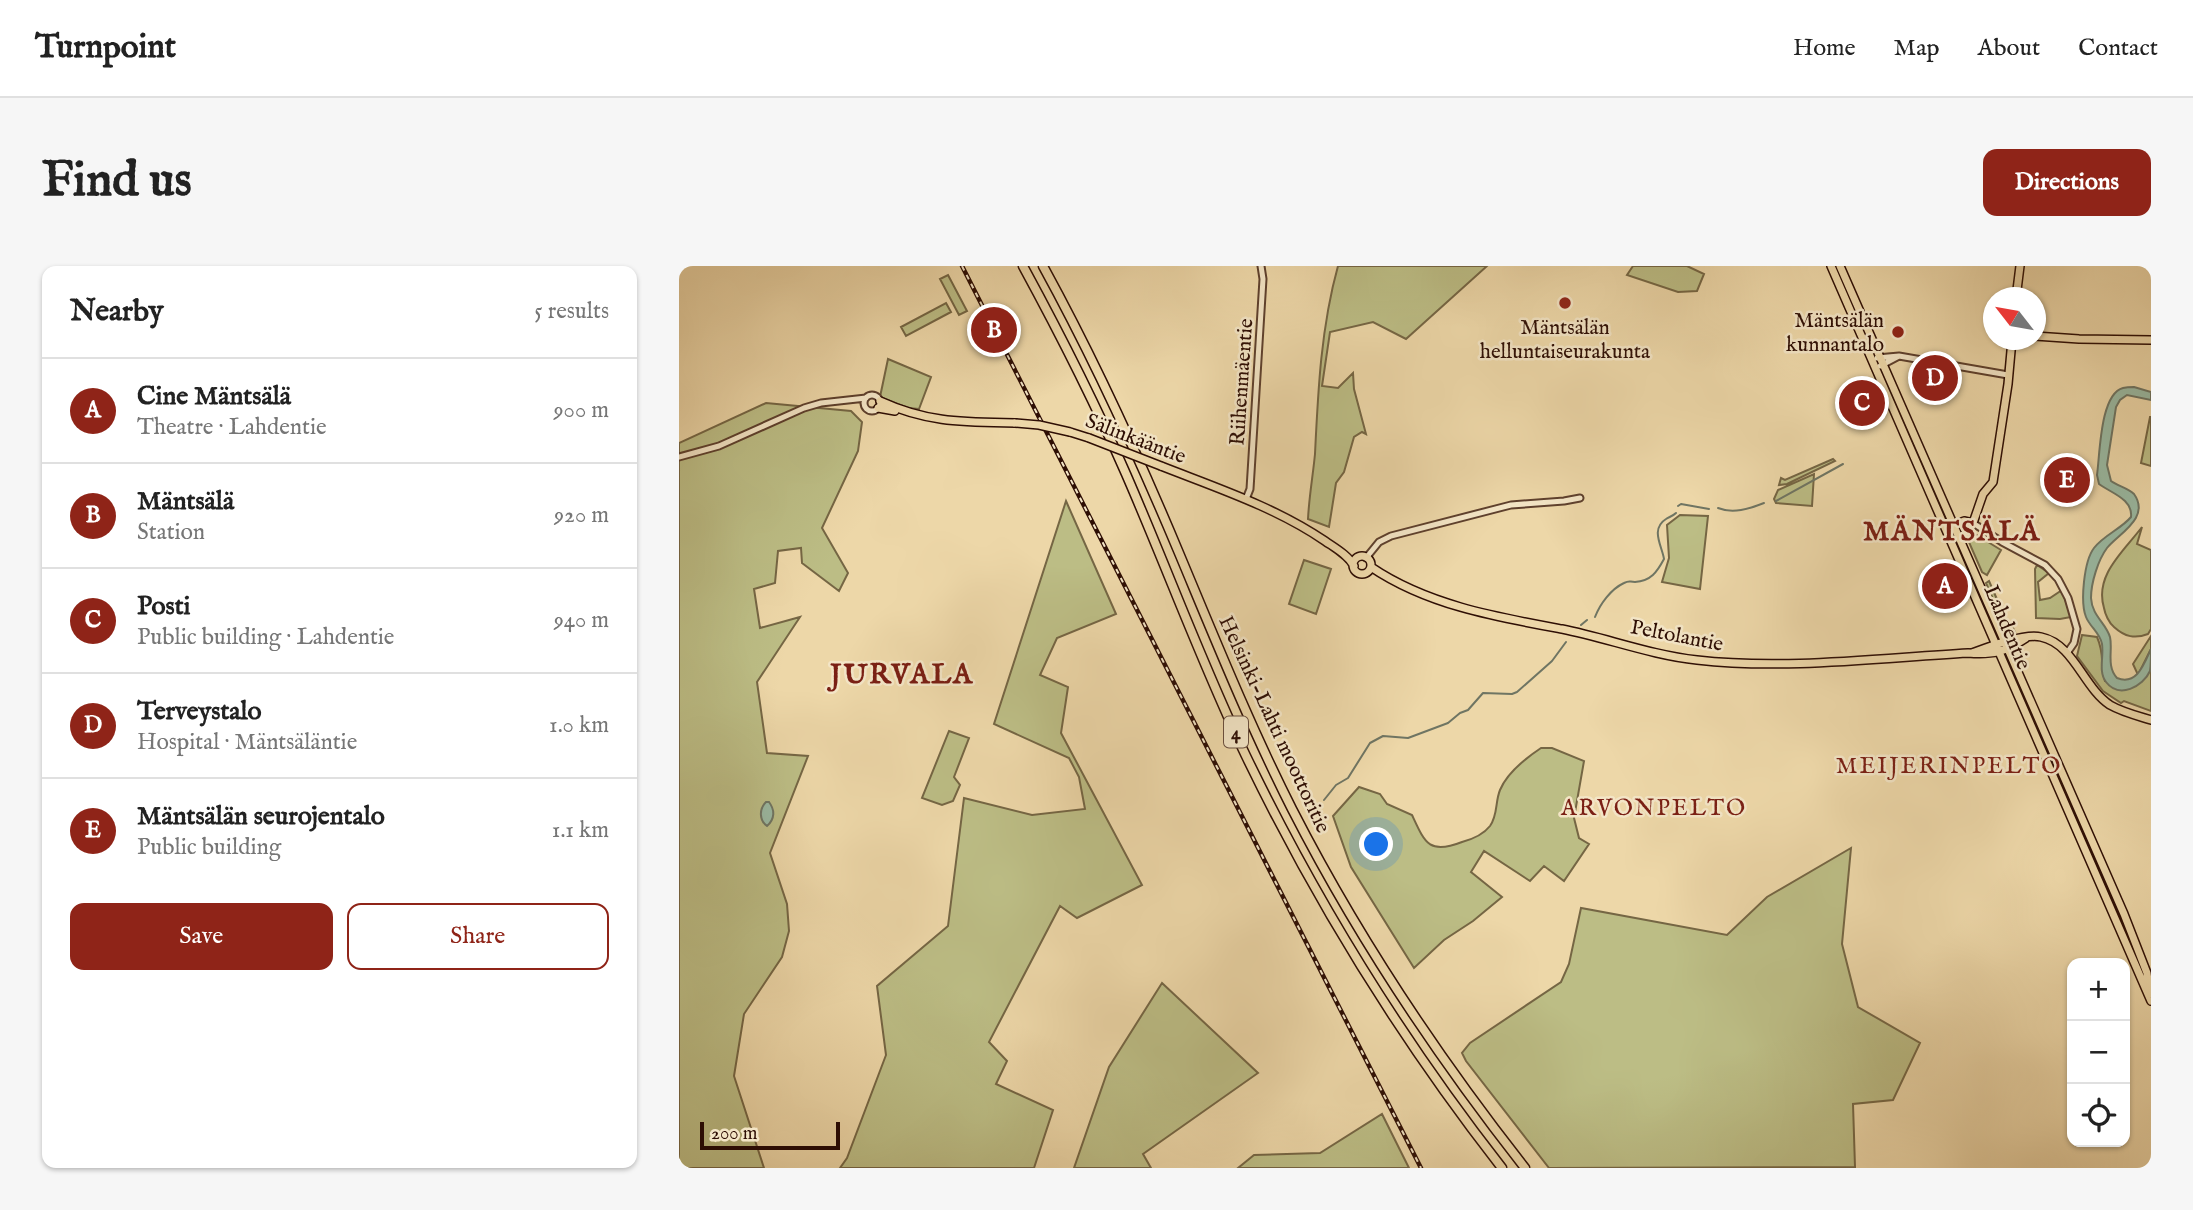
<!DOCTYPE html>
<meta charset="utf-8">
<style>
body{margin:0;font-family:"IM FELL English",serif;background:#f6f6f6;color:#222}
.controls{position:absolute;right:21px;bottom:21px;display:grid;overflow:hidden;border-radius:14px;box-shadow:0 2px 5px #0004}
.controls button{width:63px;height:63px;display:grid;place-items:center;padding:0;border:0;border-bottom:2px solid #e0e0e0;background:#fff;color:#222;font:35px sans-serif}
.compass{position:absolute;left:1304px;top:21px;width:63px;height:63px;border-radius:50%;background:#fff;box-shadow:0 2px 5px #0004;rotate:301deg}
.scale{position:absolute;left:21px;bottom:18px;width:140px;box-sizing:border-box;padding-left:7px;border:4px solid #2e0e04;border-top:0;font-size:19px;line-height:24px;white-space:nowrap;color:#2e0e04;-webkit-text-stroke:5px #f3e5c6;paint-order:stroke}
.you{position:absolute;left:698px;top:579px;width:24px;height:24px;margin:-18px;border:5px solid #fff;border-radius:50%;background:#1a73e8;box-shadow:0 0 0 10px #1a73e833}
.badge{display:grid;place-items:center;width:46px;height:46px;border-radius:50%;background:#8f2418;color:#fff;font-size:23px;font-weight:700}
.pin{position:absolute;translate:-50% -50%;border:4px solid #fff;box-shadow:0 2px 7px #0006}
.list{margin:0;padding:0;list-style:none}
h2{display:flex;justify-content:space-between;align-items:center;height:91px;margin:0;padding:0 28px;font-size:30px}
h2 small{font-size:23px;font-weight:400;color:#767676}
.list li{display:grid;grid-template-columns:46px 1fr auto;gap:21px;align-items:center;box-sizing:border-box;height:105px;padding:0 28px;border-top:2px solid #e0e0e0}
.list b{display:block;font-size:26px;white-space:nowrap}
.list p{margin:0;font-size:23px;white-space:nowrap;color:#767676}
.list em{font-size:23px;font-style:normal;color:#767676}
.actions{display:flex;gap:14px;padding:21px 28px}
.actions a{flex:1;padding:16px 0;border:2px solid #8f2418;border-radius:14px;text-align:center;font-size:24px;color:#8f2418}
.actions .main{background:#8f2418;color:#fff}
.icon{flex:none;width:38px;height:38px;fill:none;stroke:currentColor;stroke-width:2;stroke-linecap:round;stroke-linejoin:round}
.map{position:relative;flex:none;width:1472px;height:902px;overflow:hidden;border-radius:14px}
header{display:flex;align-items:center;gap:42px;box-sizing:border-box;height:98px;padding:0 35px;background:#fff;border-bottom:2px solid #e0e0e0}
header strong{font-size:33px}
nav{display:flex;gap:38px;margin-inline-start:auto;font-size:24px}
.intro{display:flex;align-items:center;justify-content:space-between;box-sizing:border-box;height:168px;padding:0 42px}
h1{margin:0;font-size:49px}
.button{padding:18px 32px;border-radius:14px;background:#8f2418;color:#fff;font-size:24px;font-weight:700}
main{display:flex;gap:42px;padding:0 42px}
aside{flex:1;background:#fff;border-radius:14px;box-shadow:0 2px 5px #0004}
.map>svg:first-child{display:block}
.green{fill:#bcbd85;stroke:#756644;stroke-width:2}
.water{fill:#9abaa3;stroke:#6f7563;stroke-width:2}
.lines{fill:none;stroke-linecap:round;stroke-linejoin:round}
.stream{stroke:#6f7563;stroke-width:2}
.minor-casing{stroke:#5e402d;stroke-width:9}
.major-casing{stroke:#2e0e04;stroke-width:10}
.highway-casing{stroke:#2e0e04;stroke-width:11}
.minor{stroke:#f3e5c6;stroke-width:5}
.major{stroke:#edd7a8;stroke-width:7}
.highway{stroke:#edd7a8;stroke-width:8}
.rail-casing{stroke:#2e0e04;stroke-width:4.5}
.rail{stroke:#f3e5c6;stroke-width:2;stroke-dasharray:5;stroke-linecap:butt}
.major-bridge-casing{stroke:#2e0e04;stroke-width:10;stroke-linecap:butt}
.major-bridge{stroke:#edd7a8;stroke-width:7}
.poi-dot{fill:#8f2418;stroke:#f3e5c6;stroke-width:2.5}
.labels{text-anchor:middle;stroke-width:5;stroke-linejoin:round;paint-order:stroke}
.shield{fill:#f3e5c6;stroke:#694e3e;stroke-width:2}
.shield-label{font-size:19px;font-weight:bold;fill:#2e0e04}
.poi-label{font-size:21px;fill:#2e0e04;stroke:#f3e5c6;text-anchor:end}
.street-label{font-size:21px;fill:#2e0e04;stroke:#f3e5c6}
.neighbourhood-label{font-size:23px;letter-spacing:2px;fill:#7a1f14;stroke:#f3e5c6}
.district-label{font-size:28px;font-weight:bold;letter-spacing:2px;fill:#7a1f14;stroke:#f3e5c6}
</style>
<header>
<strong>Turnpoint</strong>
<nav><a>Home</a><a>Map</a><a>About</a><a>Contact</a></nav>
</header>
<div class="intro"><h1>Find us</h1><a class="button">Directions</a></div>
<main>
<aside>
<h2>Nearby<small>5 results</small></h2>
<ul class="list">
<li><span class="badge">A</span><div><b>Cine Mäntsälä</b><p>Theatre · Lahdentie</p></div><em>900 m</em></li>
<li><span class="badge">B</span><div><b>Mäntsälä</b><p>Station</p></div><em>920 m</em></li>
<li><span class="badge">C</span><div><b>Posti</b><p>Public building · Lahdentie</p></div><em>940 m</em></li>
<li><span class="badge">D</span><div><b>Terveystalo</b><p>Hospital · Mäntsäläntie</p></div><em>1.0 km</em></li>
<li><span class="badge">E</span><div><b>Mäntsälän seurojentalo</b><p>Public building</p></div><em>1.1 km</em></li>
</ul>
<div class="actions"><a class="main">Save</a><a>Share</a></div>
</aside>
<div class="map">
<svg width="1472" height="902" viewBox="0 0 1472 902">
<rect width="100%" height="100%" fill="#edd7a8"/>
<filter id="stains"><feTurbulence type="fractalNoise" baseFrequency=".00286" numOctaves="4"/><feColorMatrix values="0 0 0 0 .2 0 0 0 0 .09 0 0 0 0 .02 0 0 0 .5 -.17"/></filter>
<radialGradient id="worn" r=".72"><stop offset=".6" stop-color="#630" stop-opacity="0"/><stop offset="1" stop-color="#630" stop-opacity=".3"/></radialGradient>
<path class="green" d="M659,0h149l-81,73 -33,-17 -43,10 -8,54 16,2 15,-15 1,16 12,45 -4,-2 -8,5 -10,35 -8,11 -7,44 -21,-8c1,-22 5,-44 7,-65 3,-63 6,-127 23,-188z
M954,0h54l17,8 -7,17 -19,1 -51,-17z
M269,9l19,36 -8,4 -19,-36z
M267,37l5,9 -45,24 -5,-9z
M209,93l43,18 -12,32 -11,-1 -28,-11z
M87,137l85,8 11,11 -4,29 -36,77 26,45 -9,18 -37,-28 -1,-15 -23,3 -3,32 -21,6 6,39 40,-11 -43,65 10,71 41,3 -38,97 17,51 2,27 -7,26 -38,57 -10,62 30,92h-85v-725z
M1471,151h1v49l-10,-3z
M1154,193l2,2 -48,23 -8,1 2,-7 4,2z
M1135,208l-2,32 -36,-3 -2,-4 4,-9z
M387,235l50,113 -59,24 -17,37 28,12 -7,46 81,152 -65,33 -17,-12 -71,136 18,19 -11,23 57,26 -19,58h-194l7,-10 39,-103 -9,-69 71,-60 16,-128 68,17 53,-6 -6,-32 -10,-19 -75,-34z
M1001,249l28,1 -8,73 -38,-7 7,-24 -2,-33z
M1463,261l-5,17 14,6v79l-3,5c-13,5 -23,3 -34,-7 -5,-4 -9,-13 -10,-19 -10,-33 20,-57 38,-81z
M1296,268l26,16 -14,25 -5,-3 -14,-32 2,-5z
M625,294l27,9 -15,45 -27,-10z
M1358,299l12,8 -11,9 2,18 10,-2 12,-8 9,27 -11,2 -24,-1 -1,-49z
M1310,315l21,48 3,-1 2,4 -3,1 -5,-2 -21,-48z
M1403,369l15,2c8,18 3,27 8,44l39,-2 7,-10v42l-27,-10 -3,2 -18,-12 -26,-35z
M1472,370v13l-13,26 -5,-11z
M270,465l20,7 -15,39 6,8 -7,16 -11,4 -20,-7z
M862,482h11l32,13 -10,57 5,20 10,6 -25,37 -20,-15 -14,15 -46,-30 -13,21 31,25 -29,24 -29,19 -30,28 -63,-101 -18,-51 26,-29 21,7 7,10 25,11c13,28 17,40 50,27 11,-3 21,-7 28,-16 8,-11 5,-24 10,-36 7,-17 26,-32 41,-42z
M1172,582l-9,96 16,63 62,36 -27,57 -40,4 2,63 -306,1 -83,-107 -4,-8 8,-10 91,-61 8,-18 12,-56 146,27 40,-38z
M483,717l96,90 -115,81 8,14h-77l35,-101z
M703,848l27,54h-171l16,-13 66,-2z"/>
<path class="water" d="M1455,121l17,5v8l-24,-5 -7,5 -4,7 -9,58 4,16c7,5 17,7 23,13 17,24 -16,40 -27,54 -9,12 -16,35 -16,50 1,18 15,25 19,39 3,13 -4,29 7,41 20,8 27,-14 34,-29 0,7 0,16 -1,22 -7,16 -31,28 -44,11 -8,-10 -2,-26 -4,-38 -2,-11 -12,-17 -16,-27 -6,-15 -2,-56 8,-69 10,-13 27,-19 37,-31 2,-18 -20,-24 -32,-33l-2,-9c3,-21 3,-81 26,-87 4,-1 7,-1 11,-1z
M87,536h3c6,8 6,17 -2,24 -8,-6 -8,-17 -1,-24z"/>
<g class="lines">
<path class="stream" d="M1097,235l67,-37
M999,240l3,-2 28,5
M1039,242c15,6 31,1 46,-5
M916,351c5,-13 16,-28 29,-34 6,-3 5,-1 11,-1 16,-1 22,-10 29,-23 -2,-13 -14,-30 2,-40 3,-2 7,-3 10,-6
M902,359l6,-5
M645,534l12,-15 12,-7 22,-35 13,-7 25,2 40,-15 12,-10 8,-3 15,-17 29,1 5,-2 35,-31 14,-19"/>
<defs>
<path id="minor" d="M1198,92l22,-2 109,19
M1201,100l19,-10
M185 137a8 8 0 1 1 16 0a8 8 0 1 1-16 0Z
M0,191l40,-11 85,-38 17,-5 45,-5
M567,233l4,-10 13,-210 -2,-13
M1294,257l29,19 43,23 13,14 10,19 9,31 -3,14 -7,10
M687,292l13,-16 12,-6 120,-31 53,-4 16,-3"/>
<path id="major" d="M1152,0l320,735
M1161,0l284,648 23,59 3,21
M1337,32l4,-32
M1356,70l44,3 72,1
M201,135c48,22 84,21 135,22
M199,142l17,3
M391,166l19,6
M482,200c56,22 114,41 164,75 10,7 23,14 29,25
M1273,260l12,-5 9,2 10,-29 10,-12 15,-98 4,-44
M674 299a9 9 0 1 1 18 0a9 9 0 1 1-18 0Z
M692,301c56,38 125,50 191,62 45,9 89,26 135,31 86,10 183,-2 271,-7 25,2 37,-1 58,-15
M1293,387c16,-6 52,-20 69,-16 33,7 42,50 69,68 12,7 28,11 41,15"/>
<path id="highway" d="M344,0c37,68 72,137 103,208 41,94 76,190 120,282 71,147 156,284 256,412
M364,0c51,93 95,189 136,287 36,86 71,173 113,256 65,127 145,247 233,359"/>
</defs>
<use href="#minor" class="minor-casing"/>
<use href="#major" class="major-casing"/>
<use href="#highway" class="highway-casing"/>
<use href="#minor" class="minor"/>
<use href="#major" class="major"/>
<use href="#highway" class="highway"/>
<defs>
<path id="rail" d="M283,0l459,902"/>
</defs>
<use href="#rail" class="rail-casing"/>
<use href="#rail" class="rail"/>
<defs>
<path id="major-bridge" d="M336,157l24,2 31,7
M410,172l72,28"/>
</defs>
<use href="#major-bridge" class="major-bridge-casing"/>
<use href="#major-bridge" class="major-bridge"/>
</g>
<g class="poi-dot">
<circle cx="886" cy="37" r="7"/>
<circle cx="1219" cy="66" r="7"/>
</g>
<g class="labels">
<rect class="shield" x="545" y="450.5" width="24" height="31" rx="5"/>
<g class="shield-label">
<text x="557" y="473">4</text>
</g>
<g class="poi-label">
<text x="1205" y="61">Mäntsälän<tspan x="1205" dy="24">kunnantalo</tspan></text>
<text x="886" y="68" text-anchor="middle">Mäntsälän<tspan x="886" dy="24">helluntaiseurakunta</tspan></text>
</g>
<g class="street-label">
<text transform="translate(562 116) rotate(-86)" y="7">Riihenmäentie</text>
<text transform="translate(457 172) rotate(21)" y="7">Sälinkääntie</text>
<text transform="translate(1329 361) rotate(67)" y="7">Lahdentie</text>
<text transform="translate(998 369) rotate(11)" y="7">Peltolantie</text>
<text transform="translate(596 458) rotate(65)" y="7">Helsinki-Lahti moottoritie</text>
</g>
<g class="neighbourhood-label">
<text x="1270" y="507">MEIJERINPELTO</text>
<text x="975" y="549">ARVONPELTO</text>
</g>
<g class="district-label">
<text x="1273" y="274">MÄNTSÄLÄ</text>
<text x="223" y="417">JURVALA</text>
</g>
</g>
<rect width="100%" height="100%" filter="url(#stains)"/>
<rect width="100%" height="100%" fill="url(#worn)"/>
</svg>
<div class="controls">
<button>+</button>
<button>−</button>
<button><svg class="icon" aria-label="locate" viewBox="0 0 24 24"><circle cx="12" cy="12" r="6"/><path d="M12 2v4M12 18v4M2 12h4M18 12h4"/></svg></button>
</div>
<svg class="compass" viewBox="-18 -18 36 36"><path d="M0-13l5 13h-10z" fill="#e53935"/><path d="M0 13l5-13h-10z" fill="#767676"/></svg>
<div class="scale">200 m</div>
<div class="you"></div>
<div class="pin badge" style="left:1266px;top:320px">A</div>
<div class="pin badge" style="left:315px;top:64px">B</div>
<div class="pin badge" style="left:1183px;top:137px">C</div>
<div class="pin badge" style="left:1256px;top:112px">D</div>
<div class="pin badge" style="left:1388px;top:214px">E</div>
</div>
</main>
